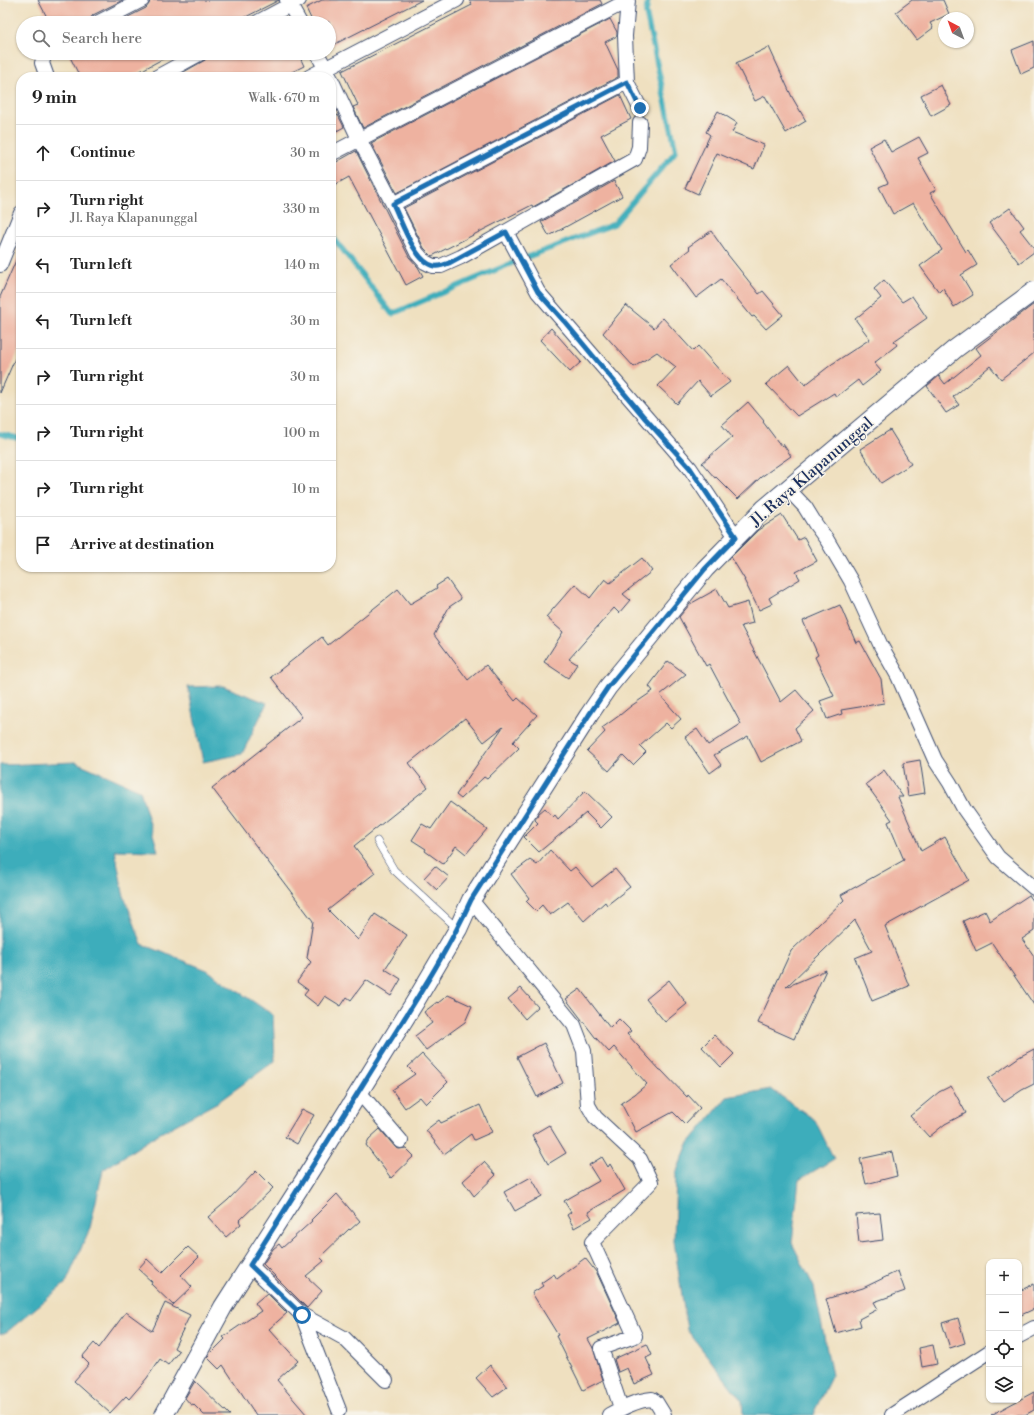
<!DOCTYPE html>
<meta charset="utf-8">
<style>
body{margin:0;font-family:"Libre Bodoni",serif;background:#f2f2f2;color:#222}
.controls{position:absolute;right:12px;bottom:12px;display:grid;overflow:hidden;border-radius:8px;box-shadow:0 1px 3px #0004}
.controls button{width:36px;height:36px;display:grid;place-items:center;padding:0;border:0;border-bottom:1px solid #e0e0e0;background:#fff;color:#222;font:20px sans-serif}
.compass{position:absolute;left:938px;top:12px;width:36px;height:36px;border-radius:50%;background:#fff;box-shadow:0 1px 3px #0004;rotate:319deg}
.stop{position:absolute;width:12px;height:12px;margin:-9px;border:3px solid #1f6fb2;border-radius:50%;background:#fff}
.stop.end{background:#1f6fb2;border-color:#fff;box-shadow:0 1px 4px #0008}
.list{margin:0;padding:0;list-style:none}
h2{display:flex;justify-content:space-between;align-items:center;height:52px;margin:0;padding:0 16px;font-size:17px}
h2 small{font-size:13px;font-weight:400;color:#767676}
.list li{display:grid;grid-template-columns:26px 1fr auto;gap:12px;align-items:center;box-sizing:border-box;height:56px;padding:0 16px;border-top:1px solid #e0e0e0}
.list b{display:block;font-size:15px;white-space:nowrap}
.list p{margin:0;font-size:13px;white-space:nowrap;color:#767676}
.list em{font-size:13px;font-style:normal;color:#767676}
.icon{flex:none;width:22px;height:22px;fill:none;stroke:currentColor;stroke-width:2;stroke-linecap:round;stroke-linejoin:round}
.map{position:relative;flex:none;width:1034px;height:1415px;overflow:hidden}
.search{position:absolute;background:#fff;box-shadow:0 1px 3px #0004;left:16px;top:16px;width:320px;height:44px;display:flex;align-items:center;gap:10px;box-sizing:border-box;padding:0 14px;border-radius:22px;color:#767676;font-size:15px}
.panel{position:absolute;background:#fff;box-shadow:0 1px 3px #0004;left:16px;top:72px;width:320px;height:500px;border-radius:16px}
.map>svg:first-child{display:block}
.water{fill:#3eadbb;stroke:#2c6e8c}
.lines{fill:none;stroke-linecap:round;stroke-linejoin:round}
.stream{stroke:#3eadbb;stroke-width:5.5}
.building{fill:#eeb2a0}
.service-casing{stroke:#3b4a6d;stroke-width:8}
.minor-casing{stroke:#3b4a6d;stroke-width:16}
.tertiary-casing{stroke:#3b4a6d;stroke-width:20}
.service{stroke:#fff;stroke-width:7}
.minor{stroke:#fff;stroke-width:14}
.tertiary{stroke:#fff;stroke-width:18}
.route{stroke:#1f6fb2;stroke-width:5}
.labels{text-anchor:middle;stroke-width:3;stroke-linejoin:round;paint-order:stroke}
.street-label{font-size:16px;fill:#1b2f5e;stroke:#f7f3e8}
</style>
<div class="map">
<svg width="1034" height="1415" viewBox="0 0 1034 1415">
<rect width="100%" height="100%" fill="#f7f3e8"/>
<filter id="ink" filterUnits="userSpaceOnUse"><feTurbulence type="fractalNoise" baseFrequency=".025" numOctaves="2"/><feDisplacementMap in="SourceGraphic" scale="8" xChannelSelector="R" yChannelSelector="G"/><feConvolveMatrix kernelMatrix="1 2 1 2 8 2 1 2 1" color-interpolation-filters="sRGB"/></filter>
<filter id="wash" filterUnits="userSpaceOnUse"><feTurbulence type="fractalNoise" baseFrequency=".012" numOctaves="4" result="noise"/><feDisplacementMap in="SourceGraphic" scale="16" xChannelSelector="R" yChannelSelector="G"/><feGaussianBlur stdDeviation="0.9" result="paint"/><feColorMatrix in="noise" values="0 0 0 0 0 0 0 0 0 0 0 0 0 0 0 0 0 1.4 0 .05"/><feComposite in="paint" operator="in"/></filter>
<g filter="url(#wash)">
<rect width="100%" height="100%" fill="#efe0c0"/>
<path class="water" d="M223,686l44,17 -25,51 -39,8 -15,-75z
M76,762l64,28 18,61 -43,-1 8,43 19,51 65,26 66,45 2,46 -57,41 -63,34 -52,34 -13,58 -24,55 -58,48 -8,4v-570z
M771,1089l44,31 19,39 -35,21 -7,63 22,44 18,88 -18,37 -1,3h-70l-1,-14 -55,-71 -13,-89 2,-68 12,-29 39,-47z"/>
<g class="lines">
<path class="stream" d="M331,237h2l59,77 125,-53 97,-37 62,-73 -30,-138 2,-13
M0,434l21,5"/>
</g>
<g id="blocks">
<path class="building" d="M38,0h85l-30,15 -3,4 -1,4h-39z
M150,0h129l-45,23h-118l30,-15 3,-4z
M322,0h100l-93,47v-25l-16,1 -7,-15z
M469,0h131l2,4 -239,124 -10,-21 5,-2 -16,-34 130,-66z
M912,0h31l6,14 -19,9 3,5 -16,12 -21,-28z
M610,19l7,13v4l-12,6 13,28v7l-221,116 -26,-50z
M1034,41v27l-13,6 -9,-24z
M769,47l23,50 14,24 -20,12 -21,-37 -10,5 -19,-38z
M68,53h115l-9,5 -2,-4 -43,23h-49z
M209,53h89l6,13 -22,11h-98l-2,-4 23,-13 3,-3z
M941,85l10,20 -20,11 -10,-21z
M620,95l11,24 -30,16 14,26 -82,46 -1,-2 -100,51 -8,-8 -20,-40z
M718,111l19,12 -5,9 32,13 -10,24 -37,-16 -19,41 -13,-6 25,-53 -4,-3z
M338,115l6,12 -13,7v-15z
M919,137l9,16 -10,5 18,32 -6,3 36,59 2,-2 9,15 -16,10 12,20 -19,12 -11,-19 -4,4 -19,-26 22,-16 -29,-47 -20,11 -14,-27 9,-4 -19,-36 15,-8 7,13z
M356,151l53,106 9,10 5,9 -17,9 -57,-108 -18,10v-22z
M614,181l8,15 -73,40 -8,-14z
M1010,208l14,19 -4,3 14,18v4l-15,11 -30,-40z
M711,231l17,24 31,39 4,-3 20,24 -17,14 -12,-13 -2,1 -31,-38 -25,19 -25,-34 19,-15 -2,-2z
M21,249v96l-21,48v-96z
M884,280l18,22 10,-6 15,22 -33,23 3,4 -23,18 7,8 -19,15 -4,-6 -22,17 -2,-4 -37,23 -31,-32 23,-19 16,20 27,-21 38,-25 -15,-20 26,-21 -7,-9z
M1034,304v49l-33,26 -11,-13 -37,31 6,8 -13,8 -19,-27 12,-10 6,8 36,-29 -5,-7z
M626,305l28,23 9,-10 30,33 5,-5 32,36 -19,14 -13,-15 -21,23 -19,-18 18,-19 -19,-15 -23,15 -31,-34z
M551,328l30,34 -11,10 -30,-32z
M748,402l16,19 -1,1 18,24 2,-2 8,12 -30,21 -23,22 -22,-22 -1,1 -13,-15 30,-26 -10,-12z
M890,430l21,34 -30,19 -21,-34z
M782,515l16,25 6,-3 13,24 -21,11 4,7 -31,19 3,6 -13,6 -15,-30h1l-14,-23 27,-27z
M642,558l10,13 -29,23 7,6 -11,13 -5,-5 -45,51 8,5 -9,14 -24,-16 19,-30 -17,-15 29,-33 15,14 15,-19 5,4z
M447,579l14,20 -12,8 -15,28 34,45 18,-15 29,36 3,-3 19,17 -24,27 6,6 -32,31 -3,-2 -23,22 -5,-4 47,-68 -19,15 -19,-24 -56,45 19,24 -74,59 21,27 -47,37 30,30 17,-26 32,21 -22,34 16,10 -10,17 -25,-16 -15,20 -4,-3 -6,9 -16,-10 -7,10 -14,-11 4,-5 -11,-8 14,-20 -4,-4 6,-37 -101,-133 90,-71 -31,-40 51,-40 6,8 70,-56 12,15 27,-16 -1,-2z
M717,589l11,19 20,-6 5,21 -12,3 40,76 15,-12 18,21 -19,17 6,13 -40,21 -13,-26 -34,19 7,10 -11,8 -25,-36 12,-8 11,16 33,-21 -32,-60 -3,2 -27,-49 11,-13z
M840,605l16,38 4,-2 21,38 3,24 -43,7 1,4 -15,5 -7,-18 14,-5 -19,-39 3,-2 -15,-34z
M668,661l18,13 -26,21 21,24 -10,9 -5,-5 -26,23 6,6 -13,13 -10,-10 -14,16 -22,-20 18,-19 -3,-4 18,-13 11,-9 22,-15 -4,-5z
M920,760l5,33 -17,3 -5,-33z
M884,770l19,27h-5l23,54 24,-14 24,43 -84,46 24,60 -37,15 -17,-43 17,-7 -17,-31 -69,67 40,-17 -32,69 -36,-16 33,-72 53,-51 -3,-5 63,-35 -16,-38 4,-2 -26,-36z
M585,791l27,26 -11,11 -15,-15 -47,39 -15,-15 14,-14 -3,-3 3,-6 7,-6 8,9 2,-2 3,4z
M450,802l37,27 -21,25 -10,-8 -13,18 -18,-13 1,-2 -14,-9 10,-16 9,5z
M550,850l20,21 5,-4 17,20 23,-18 15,18 -23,18 -2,-3 -21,19 -16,-19 -18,13 -8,-10 -6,6 -10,-10 3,-3 -18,-24 19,-14 7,5z
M435,866l14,11 -12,13 -13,-12z
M1029,895l5,7v29l-12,8 12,17v49l-42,-62 -16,8 -13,-30 22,-10 5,10z
M669,980l18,24 -22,18 -19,-23z
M521,988l17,19 -13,12 -17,-20z
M580,989l30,39 9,-9 12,12 -4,3 33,36h1l26,27 1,-2 12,13 -15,16 -12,-12 -37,20 -15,-29 14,-9 12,-10 -33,-37 -5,5 -14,-15 -29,-38z
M448,995l24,11 -7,16 -39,28 -11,-14 17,-13 -8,-11 13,-10 1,1z
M714,1035l20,19 -13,13 -19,-20z
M544,1043l19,40 -26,14 -20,-40z
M1034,1049v35l-12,6 -18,12 -16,-23 31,-22z
M422,1054l26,28 -22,22 -6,-7 -15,11 -13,-18 23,-16 -7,-7z
M951,1086l15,27 -21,11 -16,13 -19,-21 29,-24z
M480,1105l12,27 -18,8 -3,-6 -27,20 -18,-24 13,-10 2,3z
M302,1109l12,6 -17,29 -12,-7z
M549,1125l17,28 -18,11 -16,-29z
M380,1129l15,18 4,2 7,-1 8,8 -23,22 -25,-33 3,-6z
M892,1152l5,24 -31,8 -6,-25z
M602,1157l6,10 2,-3 15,26 -37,22 4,6 -18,10 -7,-13 4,-3 -7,-11 35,-20 -10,-16z
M484,1162l12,13 -22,21 -11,-15z
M256,1171l17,17 -34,33 2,3 -15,13 -18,-20 20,-17z
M531,1177l11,19 -27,15 -11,-19z
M337,1194l23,27 -10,9 -1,-1 -29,28 4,4 -18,15 16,15 -15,17 -44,-44 10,-15 6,-5 3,4 30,-27 -1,-1z
M880,1213l3,27 -24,3 -3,-28z
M188,1247l11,10 -18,18 11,12 -19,18 -22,-21 1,-2 -14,-13 9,-10 15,14z
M585,1258l12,15 23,50 -32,16 5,9 10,32 -20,10 -27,-54 2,-1 -26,-42 11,-7 -2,-3 13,-9 3,5z
M898,1271l7,20 -31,11 4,7 -19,10 2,7 -25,7 -10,-34 37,-11z
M1034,1284v25l-15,7v-25z
M267,1293l20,20 -18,16 29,32 -21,19 30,35h-51l-33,-50 -4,4 -12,-12 18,-18 -2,-2 38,-26 -6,-8z
M165,1303l25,12 -16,33 5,3 -11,14 -8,-6 -13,19 -18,21 -3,-3 -16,17 -36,-32 15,-17 -7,-7 12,-14 5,5 27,-36 26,19z
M958,1318l7,25 -15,5 -8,-25z
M647,1344l5,11 -6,3 8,17 -20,9 -7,-16 -9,4 -4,-13z
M933,1345l4,19 -15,3 -3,-19z
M490,1365l17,22 -14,10 -17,-19z
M195,1381l35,34h-26l-11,-11 -2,1 -6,-7z
M1034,1392v18l-9,5h-34z"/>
</g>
</g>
<g filter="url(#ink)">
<use href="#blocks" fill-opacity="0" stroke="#3b4a6d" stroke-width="1"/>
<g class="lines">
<defs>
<path id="service" d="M377,841l17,29 64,59"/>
<path id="minor" d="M287,0l13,23
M628,0l-3,36 2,46 13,26
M97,23l45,-23
M256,23l43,-23
M45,53l-3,10 5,14
M317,53l13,24
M157,77l44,-24
M309,77l148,-77
M331,79l28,60 34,65 24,49 8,9 8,4h8l20,-9 174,-98 4,-12 1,-24
M331,154l296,-153
M393,204l234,-122
M506,232l32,60 152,176 46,69
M0,265l21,-52
M788,489l17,18 11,18 11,15 24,41 30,65 17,30 37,84 15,23 14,26 34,48 36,31
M471,900l103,125 10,26 4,54 7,12 45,42 11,23 -59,60 43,94 -34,12 20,60
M359,1092l42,49
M250,1265l52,50 42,23 42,42
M302,1315l37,95
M1019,1336l15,-8
M609,1415c13,-7 28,-15 43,-16l4,3 8,13
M892,1415l97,-63"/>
<path id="tertiary" d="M164,1415l59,-108 82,-128 110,-177 43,-73 13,-29 118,-185 19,-28 97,-118 59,-60 191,-160 79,-58"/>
</defs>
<use href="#service" class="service-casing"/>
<use href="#minor" class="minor-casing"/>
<use href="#tertiary" class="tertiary-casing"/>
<use href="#service" class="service"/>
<use href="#minor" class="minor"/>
<use href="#tertiary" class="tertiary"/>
</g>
</g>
<g class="lines" filter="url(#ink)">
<path class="route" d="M302,1315l-52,-50c44,-69 87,-139 130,-208 32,-51 66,-102 91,-157l118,-185 19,-28 97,-118 31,-32 -46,-69 -46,-51 -80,-96 -26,-29 -32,-60 -57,31c-5,2 -10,4 -15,3 -19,-3 -33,-46 -41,-62l234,-122 13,26"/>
</g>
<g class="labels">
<g class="street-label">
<text transform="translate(811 471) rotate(-41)" y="6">Jl. Raya Klapanunggal</text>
</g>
</g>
</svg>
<div class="controls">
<button>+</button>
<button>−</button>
<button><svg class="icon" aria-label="locate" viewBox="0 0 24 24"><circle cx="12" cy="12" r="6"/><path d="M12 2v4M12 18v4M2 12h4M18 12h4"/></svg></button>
<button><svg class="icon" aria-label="layers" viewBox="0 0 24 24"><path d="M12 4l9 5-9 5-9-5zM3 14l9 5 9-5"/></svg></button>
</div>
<svg class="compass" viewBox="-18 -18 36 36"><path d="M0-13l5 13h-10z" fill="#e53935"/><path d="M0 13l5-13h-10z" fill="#767676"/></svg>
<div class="stop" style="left:302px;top:1315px"></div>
<div class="stop end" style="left:640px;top:108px"></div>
<div class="search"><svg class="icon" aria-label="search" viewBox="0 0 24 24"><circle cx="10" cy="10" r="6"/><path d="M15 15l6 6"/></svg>Search here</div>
<section class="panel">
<h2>9 min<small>Walk · 670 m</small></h2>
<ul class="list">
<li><svg class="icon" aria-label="ahead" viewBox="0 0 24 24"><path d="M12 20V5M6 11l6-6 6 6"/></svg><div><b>Continue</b></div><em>30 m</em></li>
<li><svg class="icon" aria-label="right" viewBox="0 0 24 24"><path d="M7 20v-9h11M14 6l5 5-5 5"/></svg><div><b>Turn right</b><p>Jl. Raya Klapanunggal</p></div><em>330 m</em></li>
<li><svg class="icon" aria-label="left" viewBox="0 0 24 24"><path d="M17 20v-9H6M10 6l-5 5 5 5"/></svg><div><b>Turn left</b></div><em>140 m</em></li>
<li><svg class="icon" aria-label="left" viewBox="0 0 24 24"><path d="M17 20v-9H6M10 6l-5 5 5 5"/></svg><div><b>Turn left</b></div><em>30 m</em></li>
<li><svg class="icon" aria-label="right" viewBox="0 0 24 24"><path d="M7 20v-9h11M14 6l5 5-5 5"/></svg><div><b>Turn right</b></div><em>30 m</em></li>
<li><svg class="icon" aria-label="right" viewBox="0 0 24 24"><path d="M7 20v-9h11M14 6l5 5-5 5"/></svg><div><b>Turn right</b></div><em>100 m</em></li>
<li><svg class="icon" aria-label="right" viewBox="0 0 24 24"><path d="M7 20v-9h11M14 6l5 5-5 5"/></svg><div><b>Turn right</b></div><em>10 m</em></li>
<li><svg class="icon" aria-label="arrive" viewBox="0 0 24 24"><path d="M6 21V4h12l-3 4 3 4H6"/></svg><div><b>Arrive at destination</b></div></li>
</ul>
</section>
</div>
